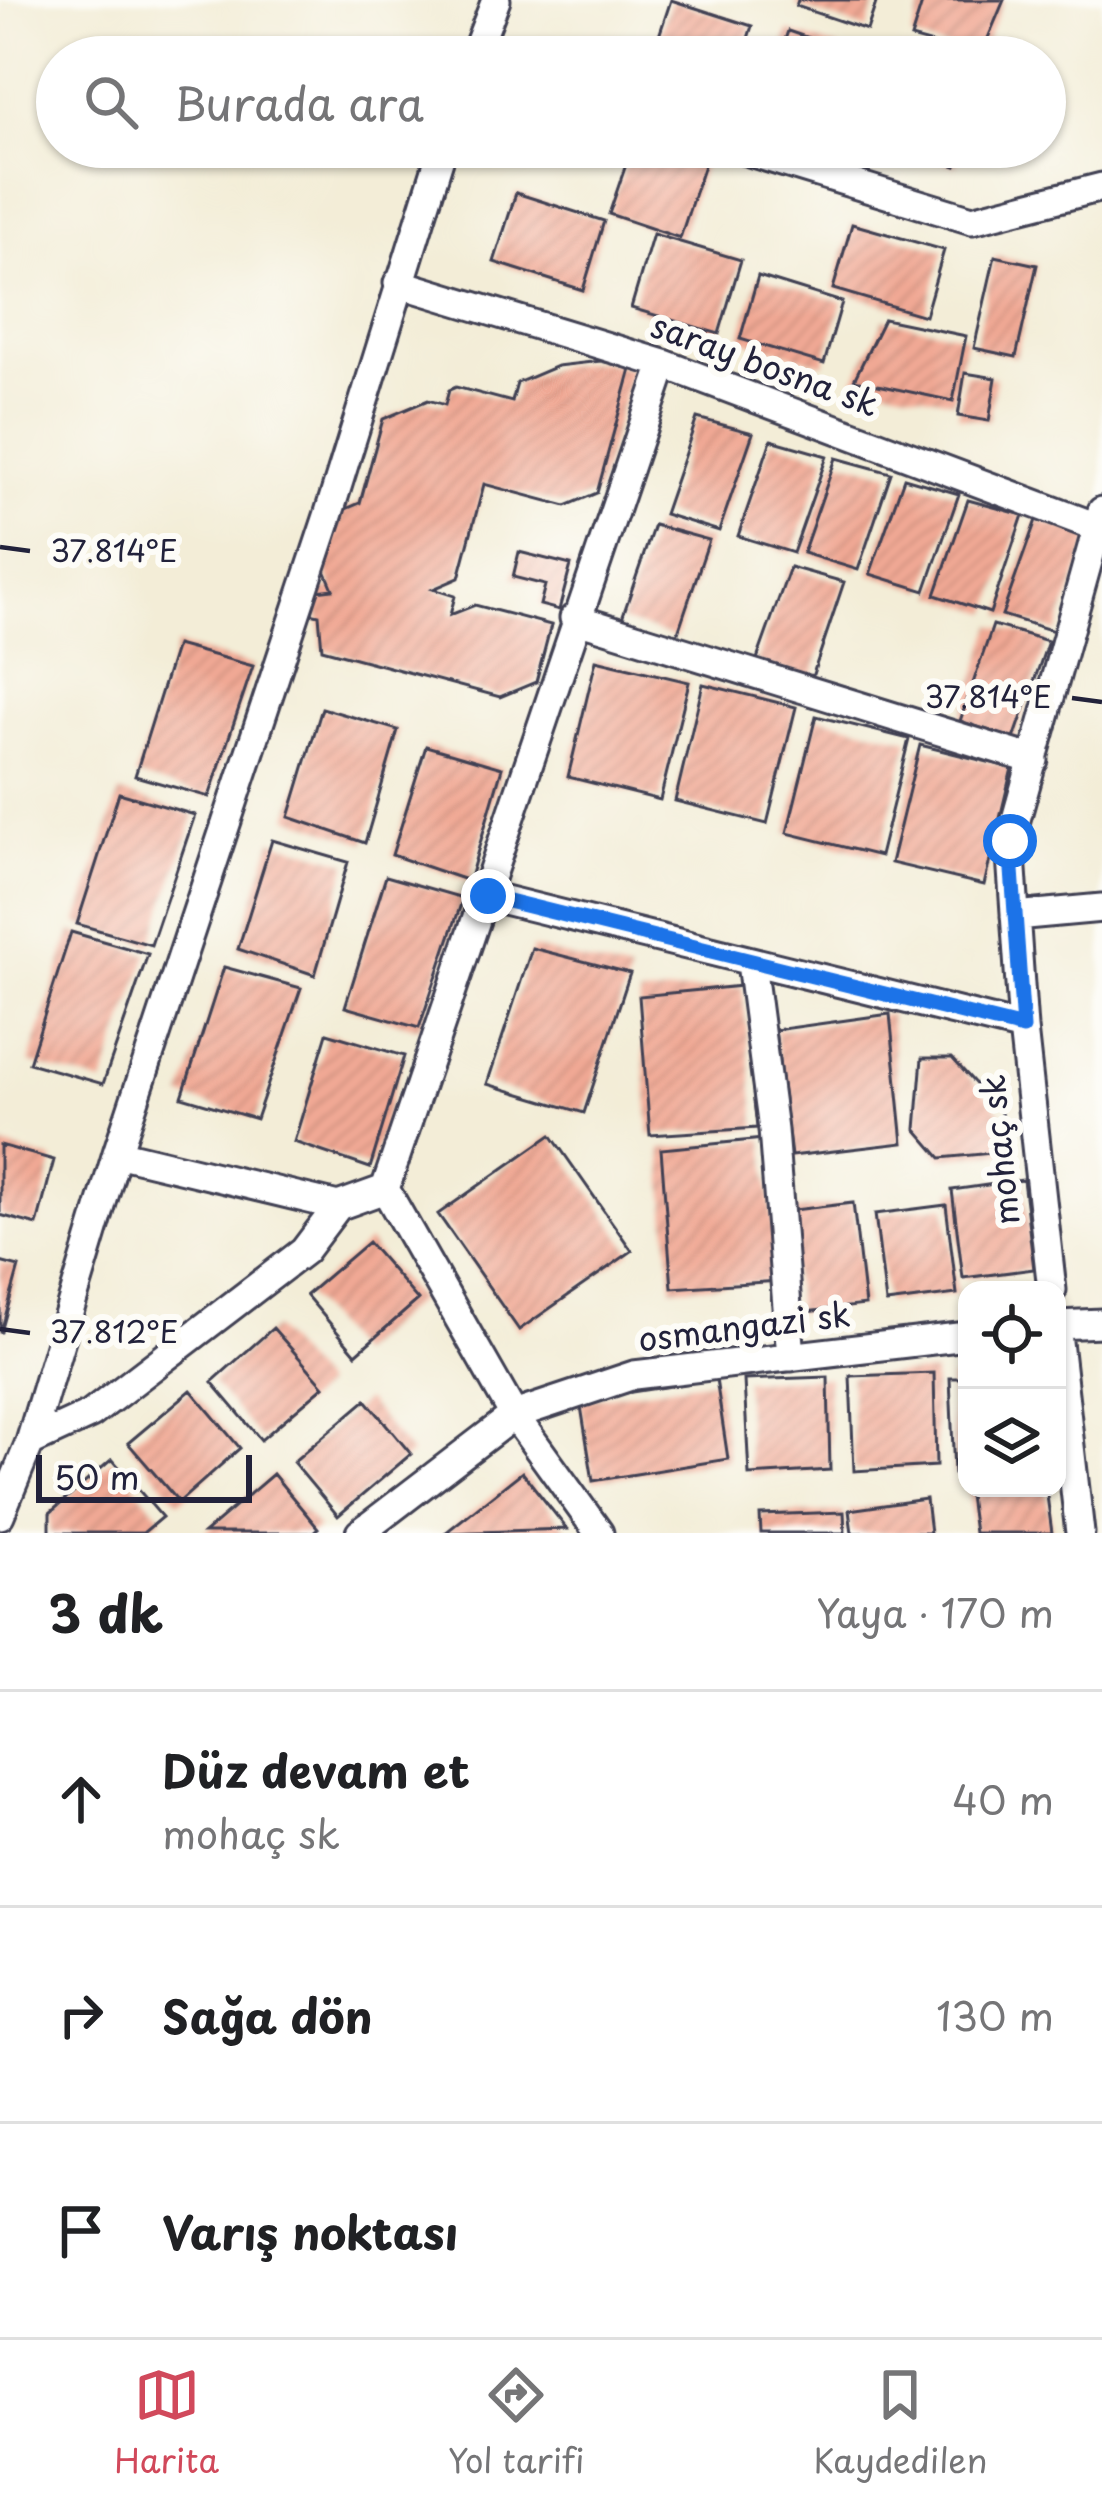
<!DOCTYPE html>
<html lang="tr">
<meta charset="utf-8">
<style>
body{margin:0;font-family:"Playpen Sans",sans-serif;background:#f6f6f6;color:#202124}
.controls{position:absolute;right:36px;bottom:36px;display:grid;overflow:hidden;border-radius:24px;box-shadow:0 3px 9px #0004}
.controls button{width:108px;height:108px;display:grid;place-items:center;padding:0;border:0;border-bottom:3px solid #e0e0e0;background:#fff;color:#202124;font:60px sans-serif}
.scale{position:absolute;left:36px;bottom:30px;width:216px;box-sizing:border-box;padding-left:12px;border:6px solid #22223b;border-top:0;font-size:33px;line-height:42px;white-space:nowrap;color:#22223b;-webkit-text-stroke:9px #fdfcf7;paint-order:stroke}
.stop{position:absolute;width:36px;height:36px;margin:-27px;border:9px solid #1a73e8;border-radius:50%;background:#fff}
.stop.end{background:#1a73e8;border-color:#fff;box-shadow:0 3px 12px #0008}
.list{margin:0;padding:0;list-style:none}
h2{display:flex;justify-content:space-between;align-items:center;height:156px;margin:0;padding:0 48px;font-size:51px}
h2 small{font-size:39px;font-weight:400;color:#757577}
.list li{display:grid;grid-template-columns:78px 1fr auto;gap:36px;align-items:center;box-sizing:border-box;height:216px;padding:0 48px;border-top:3px solid #e0e0e0}
.list b{display:block;font-size:45px;white-space:nowrap}
.list p{margin:0;font-size:39px;white-space:nowrap;color:#757577}
.list em{font-size:39px;font-style:normal;color:#757577}
.icon{flex:none;width:66px;height:66px;fill:none;stroke:currentColor;stroke-width:2;stroke-linecap:round;stroke-linejoin:round}
.map{position:relative;flex:none;width:1102px;height:1533px;overflow:hidden}
.search{position:absolute;background:#fff;box-shadow:0 3px 9px #0004;left:36px;right:36px;top:36px;height:132px;display:flex;align-items:center;gap:30px;box-sizing:border-box;padding:0 42px;border-radius:66px;color:#757577;font-size:45px}
.sheet{height:804px;background:#fff}
nav{display:flex;justify-content:space-around;align-items:center;box-sizing:border-box;height:168px;border-top:3px solid #e0e0e0;background:#fff;font-size:33px;color:#757577}
nav a{display:grid;justify-items:center;gap:6px}
nav .on{color:#d1495b}
.map>svg:first-child{display:block}
.building{fill:url(#building-hatch)}
.lines{fill:none;stroke-linecap:round;stroke-linejoin:round}
.minor-casing{stroke:#414052;stroke-width:33}
.minor{stroke:#fff;stroke-width:27}
.route{stroke:#1a73e8;stroke-width:15}
.ticks{fill:none;stroke:#22223b;stroke-width:4.5}
.labels{text-anchor:middle;stroke-width:12;stroke-linejoin:round;paint-order:stroke}
.street-label{font-size:33px;fill:#22223b;stroke:#fdfcf7}
.ticks-label{font-size:30px;text-anchor:middle;fill:#22223b;stroke:#fdfcf7;stroke-width:12;stroke-linejoin:round;paint-order:stroke}
</style>
<div class="map">
<svg width="1102" height="1533" viewBox="0 0 1102 1533">
<defs>
<pattern id="building-hatch" width="6" height="6" patternUnits="userSpaceOnUse" patternTransform="scale(3)"><rect width="6" height="6" fill="#f1a994"/><path d="M-1 1l2-2M0 6l6-6M5 7l2-2" fill="none" stroke="#ce9180"/></pattern>
</defs>
<rect width="100%" height="100%" fill="#fdfcf7"/>
<filter id="ink" filterUnits="userSpaceOnUse"><feTurbulence type="fractalNoise" baseFrequency=".00833" numOctaves="2"/><feDisplacementMap in="SourceGraphic" scale="24" xChannelSelector="R" yChannelSelector="G"/><feConvolveMatrix kernelMatrix="1 2 1 2 8 2 1 2 1" color-interpolation-filters="sRGB"/></filter>
<filter id="wash" filterUnits="userSpaceOnUse"><feTurbulence type="fractalNoise" baseFrequency=".004" numOctaves="4" result="noise"/><feDisplacementMap in="SourceGraphic" scale="48" xChannelSelector="R" yChannelSelector="G"/><feGaussianBlur stdDeviation="2.7" result="paint"/><feColorMatrix in="noise" values="0 0 0 0 0 0 0 0 0 0 0 0 0 0 0 0 0 1.4 0 .05"/><feComposite in="paint" operator="in"/></filter>
<g filter="url(#wash)">
<rect width="100%" height="100%" fill="#f3edd7"/>
<g id="blocks">
<path class="building" d="M671,0l81,26 -10,31h-90z
M798,0h79l-10,30 -71,-24z
M923,0h81l-24,57 -69,-19z
M788,31l73,25v1h-82z
M239,41l74,14v2h-77z
M632,147h38l36,12 -26,79 -71,-24z
M899,147h63l-6,19z
M516,193l88,28 -21,69 -89,-28z
M852,224l92,26 -19,66 -92,-27z
M653,234l88,26 -22,74 -88,-26z
M995,256l42,9 -21,92 -42,-9z
M758,276l84,26 -18,62 -84,-25z
M884,319l82,17 -13,65 -99,-21z
M601,361l30,8 -34,124 -31,13 -82,-22 -25,94 -26,11 22,7 -5,19 25,-10 76,20 -15,57 -36,15 -178,-48 -3,-34 -9,-2 6,-22 17,-2 -8,-19 16,-59 19,-8 23,-84 45,-19 17,5 4,-15 7,-3 56,15 5,-19 40,-17z
M965,373l31,5 -7,43 -31,-5z
M697,418l56,15 -34,98 -55,-17z
M771,440l56,16 -34,97 -55,-17z
M836,458l55,15 -33,97 -55,-17z
M904,478l55,16 -34,97 -55,-17z
M968,500l55,15 -33,98 -55,-18z
M1036,520l55,15 -34,97 -55,-17z
M654,525l55,15 -33,98 -55,-17z
M519,552l52,13 -12,45 -19,-5 5,-20 -32,-8z
M790,567l54,15 -33,98 -55,-18z
M993,625l55,16 -34,98 -54,-18z
M176,645l77,21 -44,131 -74,-21z
M596,660l93,22 -29,118 -92,-23z
M703,684l93,23 -29,117 -92,-23z
M322,708l76,22 -33,113 -76,-26z
M816,716l93,23 -29,117 -93,-23z
M920,745l92,23 -28,117 -93,-22z
M426,746l76,22 -33,113 -77,-26z
M119,793l76,22 -44,130 -74,-21z
M272,840l76,22 -33,113 -77,-26z
M386,876l77,22 -44,130 -74,-21z
M71,932l77,22 -45,130 -74,-21z
M532,948l98,25 -46,140 -97,-29z
M224,967l77,21 -45,131 -74,-22z
M742,986l15,142 -107,7 -11,-139z
M890,1014l13,129 -112,13 -16,-126z
M327,1033l77,23 -34,112 -76,-26z
M922,1058h30l49,54 2,40 -62,6 -25,-29z
M551,1135l81,116 -113,79 -81,-116z
M764,1139l15,142 -107,7 -11,-139z
M0,1145l54,15 -17,65 -37,-10z
M1023,1180l11,89 -71,9 -11,-88z
M853,1203l12,102 -68,8 -12,-102z
M946,1205l11,89 -71,9 -11,-89z
M368,1242l50,58 -62,54 -50,-59z
M0,1262l19,5 -18,65h-1z
M273,1328l51,58 -63,54 -49,-58z
M934,1373l2,93 -82,5 -4,-95z
M828,1377l2,93 -81,5 -5,-95z
M950,1378h17v95l-13,1z
M716,1379l12,80 -135,22 -13,-81z
M191,1390l49,58 -61,54 -51,-59z
M366,1400l45,54 -73,62 -45,-54z
M112,1459l50,58 -19,16h-93v-20z
M522,1472l45,57 -122,4z
M273,1474l45,54 -6,5h-108z
M968,1488h78l6,45h-78z
M926,1499l4,34h-78l-3,-23z
M844,1512l1,21h-84l-1,-18z"/>
</g>
</g>
<g filter="url(#ink)">
<use href="#blocks" fill-opacity="0" stroke="#414052" stroke-width="3"/>
<g class="lines">
<defs>
<path id="minor" d="M474,57l22,-57
M733,147l239,73 130,-33
M398,283l266,81 438,165
M574,618l460,142
M488,896l535,132
M1015,916l87,-8
M751,963l22,167 18,227
M117,1153l221,53
M1052,1290l-29,-262 -13,-187 92,-330
M1057,1325l45,-2
M1057,1333l23,200
M30,1442l61,-28 213,-163 34,-45 47,-17
M0,1515l30,-73 87,-289 211,-637 115,-369
M360,1533l154,-118 120,-40 333,-39
M599,1533l-85,-118 -129,-226 279,-825"/>
</defs>
<use href="#minor" class="minor-casing"/>
<use href="#minor" class="minor"/>
</g>
</g>
<g class="lines" filter="url(#ink)">
<path class="route" d="M488,896l535,132 -13,-187"/>
</g>
<path class="ticks" d="M0,547l30,4M1072,698l30,4M0,1329l30,4"/>
<g class="labels">
<g class="street-label">
<text transform="translate(765 365) rotate(20)" y="12">saray bosna sk</text>
<text transform="translate(1000 1150) rotate(-96)" y="12">mohaç sk</text>
<text transform="translate(744 1327) rotate(-7)" y="12">osmangazi sk</text>
</g>
</g>
<g class="ticks-label">
<text x="114" y="562">37.814°E</text>
<text x="988" y="708">37.814°E</text>
<text x="114" y="1343">37.812°E</text>
</g>
</svg>
<div class="controls">
<button><svg class="icon" aria-label="locate" viewBox="0 0 24 24"><circle cx="12" cy="12" r="6"/><path d="M12 2v4M12 18v4M2 12h4M18 12h4"/></svg></button>
<button><svg class="icon" aria-label="layers" viewBox="0 0 24 24"><path d="M12 4l9 5-9 5-9-5zM3 14l9 5 9-5"/></svg></button>
</div>
<div class="scale">50 m</div>
<div class="stop" style="left:1010px;top:841px"></div>
<div class="stop end" style="left:488px;top:896px"></div>
<div class="search"><svg class="icon" aria-label="search" viewBox="0 0 24 24"><circle cx="10" cy="10" r="6"/><path d="M15 15l6 6"/></svg>Burada ara</div>
</div>
<section class="sheet">
<h2>3 dk<small>Yaya · 170 m</small></h2>
<ul class="list">
<li><svg class="icon" aria-label="ahead" viewBox="0 0 24 24"><path d="M12 20V5M6 11l6-6 6 6"/></svg><div><b>Düz devam et</b><p>mohaç sk</p></div><em>40 m</em></li>
<li><svg class="icon" aria-label="right" viewBox="0 0 24 24"><path d="M7 20v-9h11M14 6l5 5-5 5"/></svg><div><b>Sağa dön</b></div><em>130 m</em></li>
<li><svg class="icon" aria-label="arrive" viewBox="0 0 24 24"><path d="M6 21V4h12l-3 4 3 4H6"/></svg><div><b>Varış noktası</b></div></li>
</ul>
</section>
<nav>
<a class="on"><svg class="icon" aria-label="map" viewBox="0 0 24 24"><path d="M3 6l6-2 6 2 6-2v14l-6 2-6-2-6 2zM9 4v14M15 6v14"/></svg>Harita</a>
<a><svg class="icon" aria-label="directions" viewBox="0 0 24 24"><path d="M12 3l9 9-9 9-9-9zM9 14v-3h6M13 9l2 2-2 2"/></svg>Yol tarifi</a>
<a><svg class="icon" aria-label="saved" viewBox="0 0 24 24"><path d="M7 4h10v16l-5-4-5 4z"/></svg>Kaydedilen</a>
</nav>
